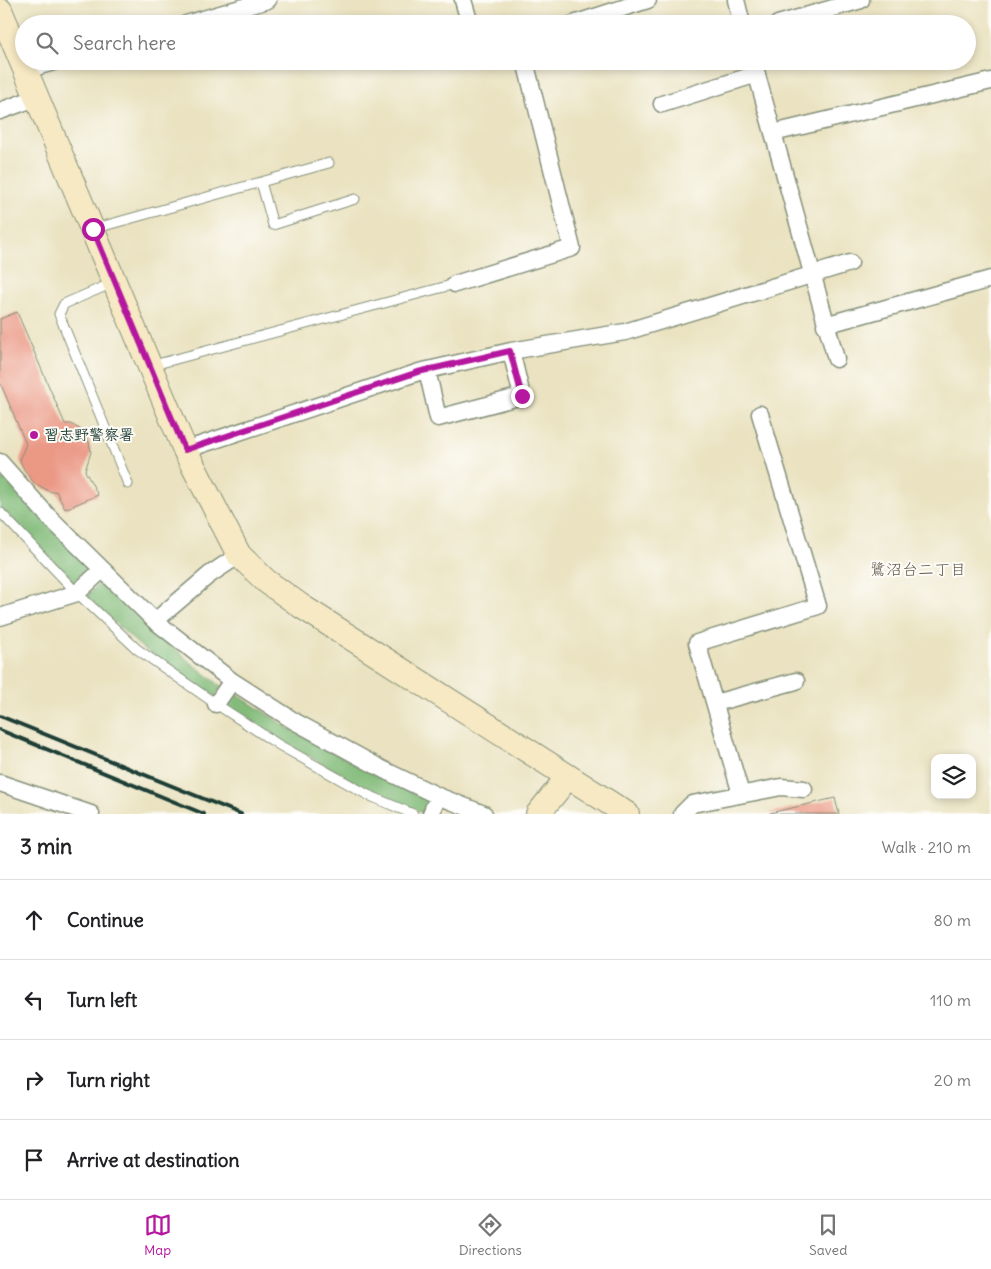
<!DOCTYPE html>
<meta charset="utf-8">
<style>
body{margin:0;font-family:Delius,"Klee One",sans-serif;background:#f2f2f2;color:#202124}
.controls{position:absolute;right:15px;bottom:15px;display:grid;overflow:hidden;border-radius:10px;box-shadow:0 2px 8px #0003}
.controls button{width:45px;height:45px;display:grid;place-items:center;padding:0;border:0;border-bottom:1px solid #e0e0e0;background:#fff;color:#202124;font:25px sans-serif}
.stop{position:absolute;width:15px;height:15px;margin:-11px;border:4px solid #b5179e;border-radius:50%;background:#fff}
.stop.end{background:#b5179e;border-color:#fff;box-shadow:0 1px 5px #0008}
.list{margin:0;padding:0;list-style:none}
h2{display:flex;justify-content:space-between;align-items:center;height:65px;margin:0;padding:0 20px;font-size:21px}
h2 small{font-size:16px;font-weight:400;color:#757577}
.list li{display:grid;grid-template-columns:32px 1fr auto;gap:15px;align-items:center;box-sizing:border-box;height:80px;padding:0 20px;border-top:1px solid #e0e0e0}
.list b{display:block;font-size:19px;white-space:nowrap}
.list em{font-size:16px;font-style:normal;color:#757577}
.icon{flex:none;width:28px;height:28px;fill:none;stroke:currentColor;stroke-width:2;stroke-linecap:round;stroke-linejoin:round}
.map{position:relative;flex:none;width:991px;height:814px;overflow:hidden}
.search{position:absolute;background:#fff;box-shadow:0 2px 8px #0003;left:15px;right:15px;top:15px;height:55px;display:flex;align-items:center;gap:12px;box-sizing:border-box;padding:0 18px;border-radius:28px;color:#757577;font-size:19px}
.sheet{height:385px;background:#fff}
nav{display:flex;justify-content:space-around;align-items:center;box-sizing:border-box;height:70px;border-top:1px solid #e0e0e0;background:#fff;font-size:14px;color:#757577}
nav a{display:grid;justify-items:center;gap:2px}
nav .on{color:#b5179e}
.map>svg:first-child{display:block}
.forest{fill:#83bc7a;stroke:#517c57}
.building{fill:#eb9885}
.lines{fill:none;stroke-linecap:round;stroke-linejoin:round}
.lane-casing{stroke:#84907a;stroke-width:11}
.street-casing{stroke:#84907a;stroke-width:19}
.secondary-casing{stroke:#84907a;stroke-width:26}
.lane{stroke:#fff;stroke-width:9}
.street{stroke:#fff;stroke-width:16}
.secondary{stroke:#f6e9c3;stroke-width:24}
.rail{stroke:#1f3d34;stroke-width:4}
.route{stroke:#b5179e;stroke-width:6}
.poi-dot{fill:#b5179e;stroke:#fdfcf7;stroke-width:2}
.labels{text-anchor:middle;stroke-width:4;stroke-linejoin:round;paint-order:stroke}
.poi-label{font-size:15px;font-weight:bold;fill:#1f3d34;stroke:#fdfcf7;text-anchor:start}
.neighbourhood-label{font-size:16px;fill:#665d50;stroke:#fdfcf7}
</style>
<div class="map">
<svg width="991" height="814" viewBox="0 0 991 814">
<rect width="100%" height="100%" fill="#fdfcf7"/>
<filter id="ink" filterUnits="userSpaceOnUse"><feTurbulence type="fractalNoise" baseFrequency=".02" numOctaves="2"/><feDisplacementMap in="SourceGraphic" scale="10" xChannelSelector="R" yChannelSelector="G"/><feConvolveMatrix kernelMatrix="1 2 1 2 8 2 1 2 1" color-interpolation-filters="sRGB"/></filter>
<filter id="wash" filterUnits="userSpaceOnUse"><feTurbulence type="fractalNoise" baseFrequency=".0096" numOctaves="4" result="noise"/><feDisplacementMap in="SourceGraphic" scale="20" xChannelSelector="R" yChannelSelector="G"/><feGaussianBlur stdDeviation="1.12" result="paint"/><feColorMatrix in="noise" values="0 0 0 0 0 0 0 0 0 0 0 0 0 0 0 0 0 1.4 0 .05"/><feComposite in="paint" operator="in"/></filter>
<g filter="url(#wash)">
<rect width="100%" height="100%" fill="#eae2c0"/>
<path class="forest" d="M6,477l88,92 -13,14h-7l-74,-76v-25z
M103,579l82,79 37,29 -8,9 -40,-26 -35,-25 -49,-45 -2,-5z
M231,691l59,38 89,48 54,25 -8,12 -54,-23 -89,-50 -59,-38z"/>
<g id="blocks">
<path class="building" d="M17,312l48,112h6l10,6 8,12 2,10 -6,19 13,24 -33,14 -9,-18 -5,1 -17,-9 -9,-12 -5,-10 1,-5 5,-12 -26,-62v-63z
M835,798l4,16h-69v-1z"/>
</g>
</g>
<g filter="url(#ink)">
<use href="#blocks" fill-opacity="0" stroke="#84907a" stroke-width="1"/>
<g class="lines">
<defs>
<path id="lane" d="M261,182l12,43 82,-26
M93,229l236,-66
M115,282l-51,22 -5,10 69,170
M150,366l305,-82
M0,512l77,81 60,56 79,55 63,41 89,50 45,19"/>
<path id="street" d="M463,0l7,24
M736,0l6,24
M186,24l82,-24
M573,24l75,-24
M778,24l83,-24
M753,61l83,298
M26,70l31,-9
M662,104l95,-30
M0,111l38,-14
M773,133l218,-52
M455,284l117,-36 -47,-187
M825,325l166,-46
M427,370l11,48 84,-22 -11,-45
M185,450l234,-78 92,-21 114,-19 225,-69
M0,462l48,54 107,105 77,60 62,40 90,49 54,26 46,18
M0,617l77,-24 25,-23
M155,621l54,-46 30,-20
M715,703l81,-22
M216,704l16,-23
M0,783l91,31
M741,794l-44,-151 121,-37 -58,-192
M431,814l7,-18
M682,814l10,-10 89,-17 23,2"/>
<path id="secondary" d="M0,10l185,440 54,105 27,26 35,25 326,208
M538,814l30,-37"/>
</defs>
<use href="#lane" class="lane-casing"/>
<use href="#street" class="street-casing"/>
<use href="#secondary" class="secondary-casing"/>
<use href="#lane" class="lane"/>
<use href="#street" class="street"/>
<use href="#secondary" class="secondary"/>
<path class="rail" d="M0,716l241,98
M0,730l204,84"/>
</g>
</g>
<g class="lines" filter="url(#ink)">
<path class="route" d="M93,229l92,221 233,-78 92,-21 12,45"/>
</g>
<circle class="poi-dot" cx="34" cy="435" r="5"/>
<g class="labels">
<g class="poi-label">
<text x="44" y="440">習志野警察署</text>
</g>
<g class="neighbourhood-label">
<text x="918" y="575">鷺沼台二丁目</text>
</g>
</g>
</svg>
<div class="controls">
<button><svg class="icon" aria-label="layers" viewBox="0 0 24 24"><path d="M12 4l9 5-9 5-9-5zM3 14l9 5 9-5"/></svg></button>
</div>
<div class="stop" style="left:93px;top:229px"></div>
<div class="stop end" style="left:522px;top:396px"></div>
<div class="search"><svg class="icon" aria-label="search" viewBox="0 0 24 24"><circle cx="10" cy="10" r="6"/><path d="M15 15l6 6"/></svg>Search here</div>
</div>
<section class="sheet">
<h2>3 min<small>Walk · 210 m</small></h2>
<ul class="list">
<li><svg class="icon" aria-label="ahead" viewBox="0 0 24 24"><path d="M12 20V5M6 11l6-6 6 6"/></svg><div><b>Continue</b></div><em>80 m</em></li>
<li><svg class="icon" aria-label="left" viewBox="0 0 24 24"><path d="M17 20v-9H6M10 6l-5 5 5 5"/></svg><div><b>Turn left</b></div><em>110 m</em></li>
<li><svg class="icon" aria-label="right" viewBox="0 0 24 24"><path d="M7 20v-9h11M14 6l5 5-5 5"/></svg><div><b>Turn right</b></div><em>20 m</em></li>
<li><svg class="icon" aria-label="arrive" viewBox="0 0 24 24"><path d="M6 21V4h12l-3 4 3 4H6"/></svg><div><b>Arrive at destination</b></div></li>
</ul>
</section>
<nav>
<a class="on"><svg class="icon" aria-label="map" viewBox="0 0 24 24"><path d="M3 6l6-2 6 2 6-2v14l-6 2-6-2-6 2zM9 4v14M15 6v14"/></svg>Map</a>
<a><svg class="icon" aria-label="directions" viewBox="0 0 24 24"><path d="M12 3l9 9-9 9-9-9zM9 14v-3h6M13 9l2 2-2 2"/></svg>Directions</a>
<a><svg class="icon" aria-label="saved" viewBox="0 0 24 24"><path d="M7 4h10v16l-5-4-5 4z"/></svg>Saved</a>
</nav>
